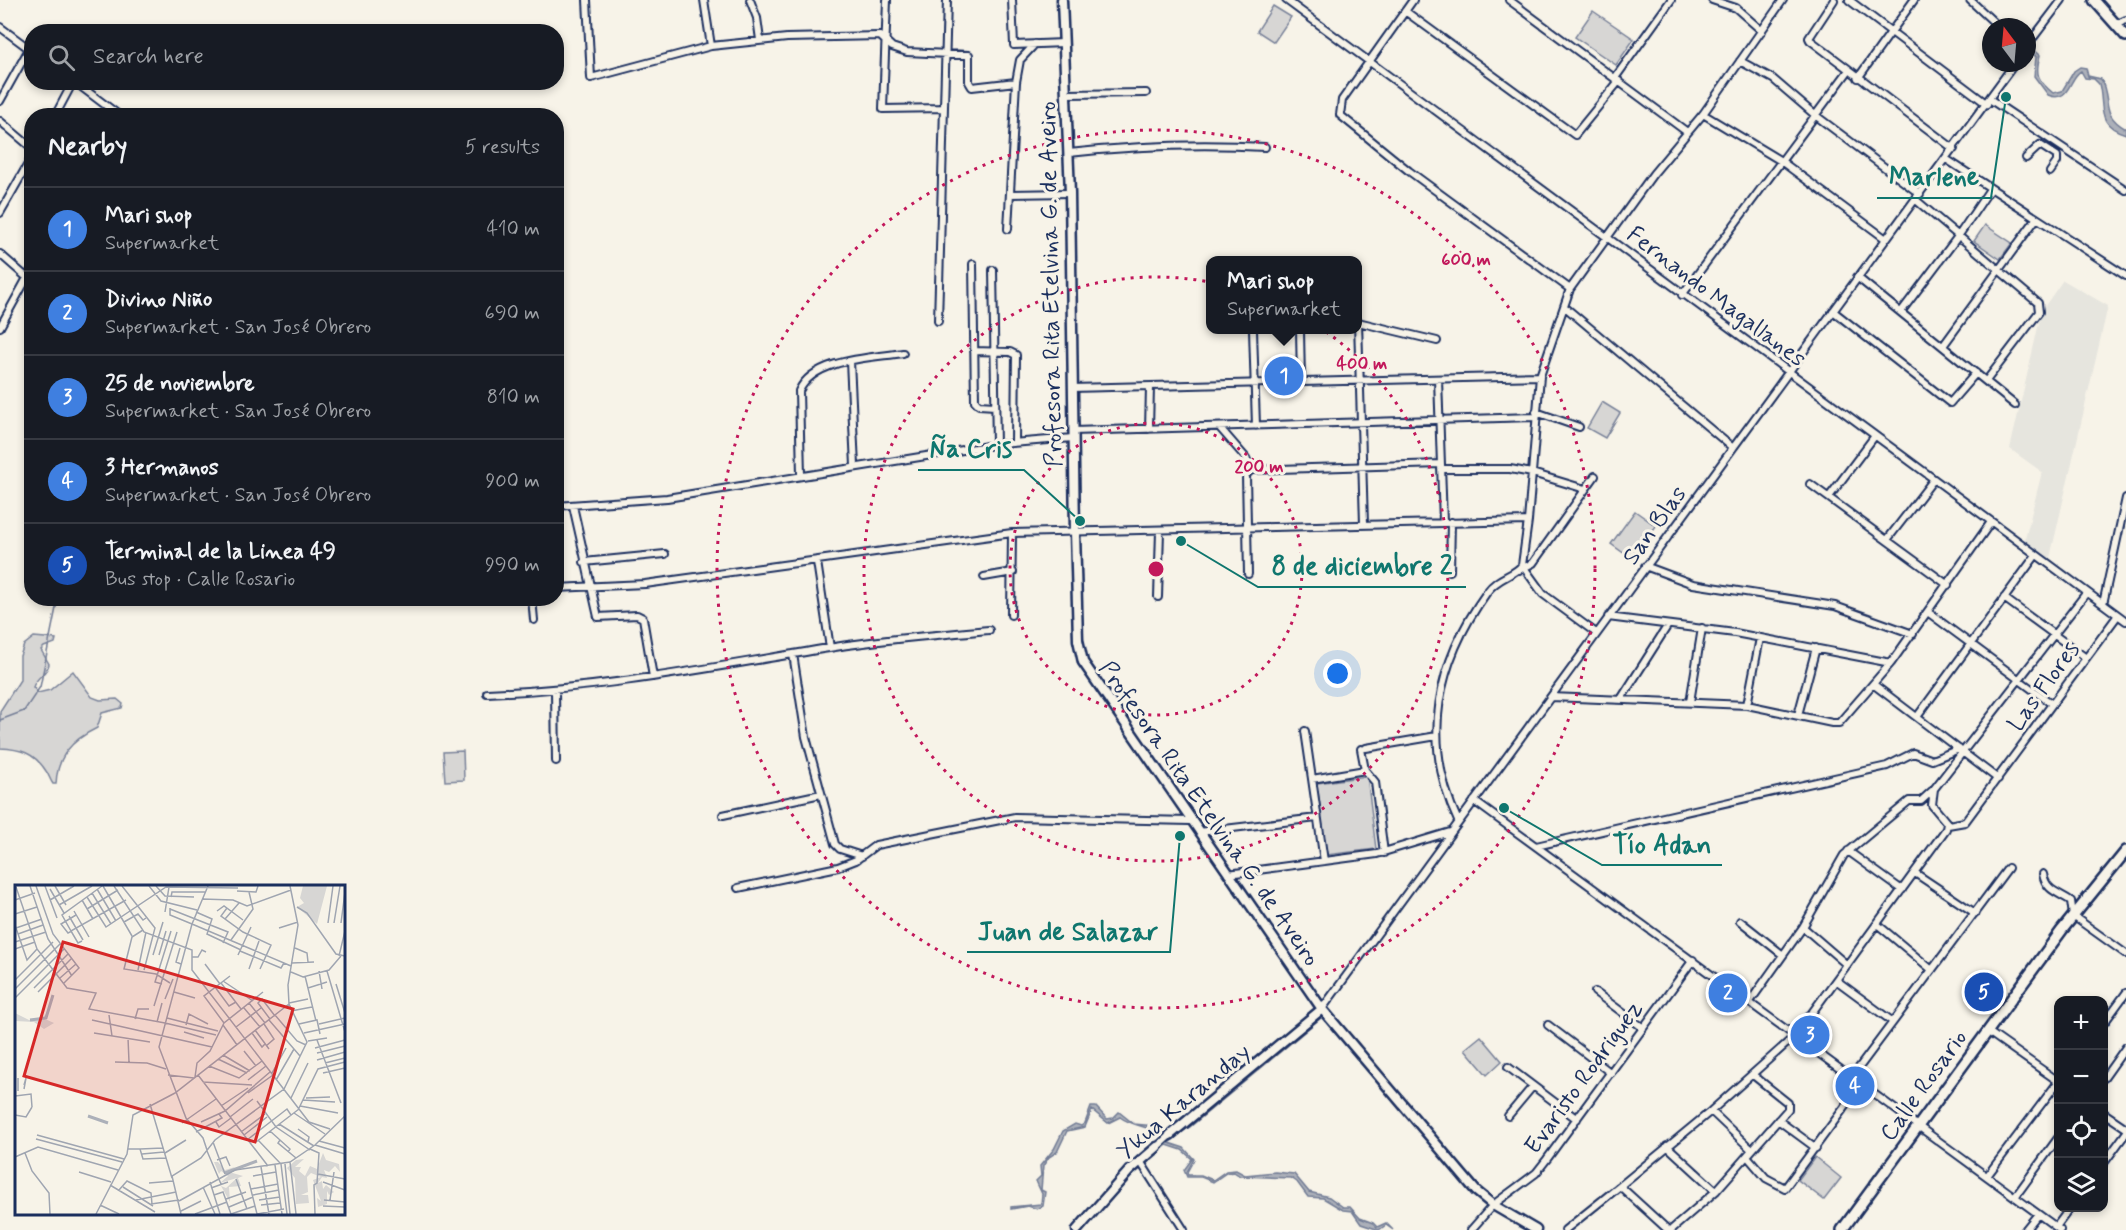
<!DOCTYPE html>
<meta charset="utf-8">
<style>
body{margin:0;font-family:Mynerve,sans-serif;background:#20242c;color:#f1f3f6}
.controls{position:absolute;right:18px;bottom:18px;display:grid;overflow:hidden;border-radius:12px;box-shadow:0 3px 9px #0003}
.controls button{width:54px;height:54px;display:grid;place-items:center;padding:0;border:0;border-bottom:2px solid #363941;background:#171b24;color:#f1f3f6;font:30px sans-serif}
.compass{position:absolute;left:1982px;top:18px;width:54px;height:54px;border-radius:50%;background:#171b24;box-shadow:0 3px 9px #0003;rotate:344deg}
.you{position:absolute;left:1338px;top:674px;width:21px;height:21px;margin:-15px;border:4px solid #fff;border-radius:50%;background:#1a73e8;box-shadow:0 0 0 9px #1a73e833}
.badge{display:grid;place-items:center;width:39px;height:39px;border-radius:50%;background:#d93025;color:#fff;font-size:20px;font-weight:700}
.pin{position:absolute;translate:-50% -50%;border:3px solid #fff;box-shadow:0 2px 6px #0006}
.popup{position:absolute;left:1206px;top:256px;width:156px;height:78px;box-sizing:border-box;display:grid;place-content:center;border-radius:12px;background:#171b24;filter:drop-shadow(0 2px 4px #0005);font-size:20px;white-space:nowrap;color:#9ea1a6}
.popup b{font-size:22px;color:#f1f3f6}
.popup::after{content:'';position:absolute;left:50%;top:100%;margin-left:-12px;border:12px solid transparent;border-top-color:#171b24}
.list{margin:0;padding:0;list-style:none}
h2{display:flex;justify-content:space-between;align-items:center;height:78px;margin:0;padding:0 24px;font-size:26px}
h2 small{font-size:20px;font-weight:400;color:#9ea1a6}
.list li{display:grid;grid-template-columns:39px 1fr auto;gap:18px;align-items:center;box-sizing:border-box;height:84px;padding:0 24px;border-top:2px solid #363941}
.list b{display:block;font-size:22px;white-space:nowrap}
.list p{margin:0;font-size:20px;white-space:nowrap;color:#9ea1a6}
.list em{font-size:20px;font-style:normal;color:#9ea1a6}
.icon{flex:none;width:33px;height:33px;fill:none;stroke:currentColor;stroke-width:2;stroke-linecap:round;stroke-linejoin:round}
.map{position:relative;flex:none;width:2126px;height:1230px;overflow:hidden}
.search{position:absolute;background:#171b24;box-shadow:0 3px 9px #0003;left:24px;top:24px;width:540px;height:66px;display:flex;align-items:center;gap:15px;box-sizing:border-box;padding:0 21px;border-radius:24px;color:#9ea1a6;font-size:22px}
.panel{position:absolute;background:#171b24;box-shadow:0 3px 9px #0003;left:24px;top:108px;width:540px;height:498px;border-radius:24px}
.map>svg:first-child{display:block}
.built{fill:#e6e5de}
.green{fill:#d7d6d4;stroke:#798299;stroke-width:1.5}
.water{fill:#acb0b9;stroke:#727c95;stroke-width:1.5}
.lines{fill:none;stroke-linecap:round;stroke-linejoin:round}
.stream{stroke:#727c95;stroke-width:1.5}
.street-casing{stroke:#1b2f5e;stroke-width:10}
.secondary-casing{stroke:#1b2f5e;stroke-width:13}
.primary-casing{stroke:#1b2f5e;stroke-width:14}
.street{stroke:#f7f3e8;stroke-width:6}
.secondary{stroke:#f7f3e8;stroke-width:8}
.primary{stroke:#f7f3e8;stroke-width:9}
.ring{fill:none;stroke:#c2185b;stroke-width:3;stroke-dasharray:3 6}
.labels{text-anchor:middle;stroke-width:6;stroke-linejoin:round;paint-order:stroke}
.street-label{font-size:24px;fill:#1b2f5e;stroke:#f7f3e8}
.inset-river{fill:none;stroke:#acb0b9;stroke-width:3}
.inset-road{fill:none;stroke:#9fa5b1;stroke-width:1.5}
.view{fill:#d62828;fill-opacity:0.15;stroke:#d62828;stroke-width:3}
.inset-edge{fill:none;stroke:#1b2f5e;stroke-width:3}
.centre{fill:#c2185b;stroke:#f7f3e8;stroke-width:3}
.ring-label{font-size:18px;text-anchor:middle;font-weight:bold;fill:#c2185b;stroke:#f7f3e8;stroke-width:6;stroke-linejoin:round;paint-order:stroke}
.leader{fill:none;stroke:#0f766e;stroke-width:2}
.callout-dot{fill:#0f766e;stroke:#f7f3e8;stroke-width:2}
.callout-label{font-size:26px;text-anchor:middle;font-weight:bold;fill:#0f766e;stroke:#f7f3e8;stroke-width:6;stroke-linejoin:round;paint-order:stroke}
</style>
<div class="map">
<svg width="2126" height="1230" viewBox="0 0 2126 1230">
<rect width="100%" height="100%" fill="#f7f3e8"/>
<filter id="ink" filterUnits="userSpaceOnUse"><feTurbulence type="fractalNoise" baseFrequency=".0167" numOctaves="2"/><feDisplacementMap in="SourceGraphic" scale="12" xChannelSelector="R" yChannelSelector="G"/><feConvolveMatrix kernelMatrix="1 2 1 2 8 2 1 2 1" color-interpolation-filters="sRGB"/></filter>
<g filter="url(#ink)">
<path class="built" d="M2063,280l45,26 -59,256 -25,-19 18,-71 -32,-23 32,-139z"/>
<path class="green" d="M1273,6l18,11 -17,25 -17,-11z
M1593,11l41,28 -18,26 -41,-28z
M1985,225l27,18 -12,16 -26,-18z
M1602,402l18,11 -15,25 -18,-10z
M1635,511l21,15 -24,33 -21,-15z
M34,637l22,2 -1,4 -11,4 -3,3 8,14c-2,10 -13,13 -16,23l5,6 12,-3 23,-19 19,26 8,3 17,-1 6,5 -1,4 -20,5 -5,15c-25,12 -40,28 -41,56h-3c-3,-4 -4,-9 -7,-13 -12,-19 -26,-22 -46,-23v-37l20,-31v-24l4,-11z
M463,751l1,29 -19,1 -2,-29z
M1367,776l9,73 -50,6 -9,-72z
M1481,1036l21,25 -15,14 -22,-26z
M1815,1157l26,21 -17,22 -26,-20z"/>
<path class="water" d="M2031,47l9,8c-5,19 -3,25 13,38l9,-2 12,-20 6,-4 6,1 2,8 13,3c11,23 -1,35 25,50v5c-31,-9 -21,-28 -27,-50l-5,-5 -9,-1 -4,-7c-12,6 -11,33 -33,24l-14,-19 2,-19 -7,-8z
M1321,1018l-152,125 15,5 10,11 -7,13 1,3h13l12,5 13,-9 10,-1 9,5 30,-3 19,2 15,18 20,5 14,10h7l10,11 13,5 4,4 9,-4 7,7 -7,-5 -7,5 -18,-6 -9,-13 -9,-1 -20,-12 -15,-1 -11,-15 -6,-4 -51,-2 -6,-4 -8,1 -13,9 -12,-5h-14l-3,-7 8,-11 -10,-9 -15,-5 -22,19 23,-23 22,-14z
M1091,1107h5l11,12 6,-1 6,-6 15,12 21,2 8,7 -2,2c-13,-10 -28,-8 -41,-18l-12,6 -16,-13 -7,17 -18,4 -10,21 -8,5 -6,9 -2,24 4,2 -2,14 -6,3 -9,-3 -17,3v-2l30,-3 1,-10 -6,-13 5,-5 -1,-10 14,-17 9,-18 12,-7 6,2 4,-3z"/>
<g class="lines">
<path class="stream" d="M0,720l24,-9 16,-24 18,-89"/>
<defs>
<path id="street" d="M587,0l4,78 120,-32 76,-8 93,-2 12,11 15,5 62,3v27l3,5 44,-5
M704,0l7,46
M750,0l7,18 3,22
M887,0l-4,109 60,-1
M1012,0l2,45 50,-2
M1286,0l840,621
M1413,0l-71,100 -2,15 69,56 161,118
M1509,0l178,132
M1712,0l24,8 26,23
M1834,0l-25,38 1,2 144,109
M1849,0l138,104
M1970,0l29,27
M1405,11l170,124 44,-54
M2115,25l11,-5
M0,27l31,23
M2027,46l35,-46
M1740,61l33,18 42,36 105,79
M1615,78l56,-78
M1858,78l56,-78
M75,82l45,34
M1066,94l80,-1
M1991,100l135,90
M0,101l29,-52
M1703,114l78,47 105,78
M55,116l18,-34
M0,121l32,27
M1069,153c64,-7 131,-10 196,-6
M2026,158l14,-13 17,11v6l-7,10
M1946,159l180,117
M1010,194l60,-1
M1916,200l122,103 1,9 -53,69
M0,213l32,-56
M1008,229l8,-147 4,-22 15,-16
M0,254l32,28
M973,264l2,137 4,4 16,1
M993,270l3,175
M1857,277l158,128
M1682,295l167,-225
M1565,307l168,141
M1833,311l117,92 26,-30
M1901,312l58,-77 31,-46
M938,321l9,-321
M1358,322l6,202
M1358,322l79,19
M0,327l32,-58
M1253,330l3,96
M1300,330l1,52
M1943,346l93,-127
M974,351l36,1 6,3 -1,87
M850,361l5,105
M1438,379l5,143
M1072,388l468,-12
M1536,412l43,15
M1220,428l26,30 5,12 -5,5 2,99
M1149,429l1,-42
M1073,431l463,-14
M1441,469h69l22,4 53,16
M1251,470l190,-6
M801,475l-2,-84c15,-33 73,-33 104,-38
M1810,484l138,101
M1829,497l45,-60
M556,506l111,-8 333,-54 73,-6
M573,506l25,111 39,-2 6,3 10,59
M1887,540l47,-61
M584,562l81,-8
M817,562l13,86
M1645,566l48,18 142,22 78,28
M1525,569l18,25 53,39
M1519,570l14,-7 62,-87
M1450,571l1,-49
M984,577l29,-5
M556,588l89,-4 367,-51 516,-12
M1158,597l2,-66
M532,598l2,22
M2004,598l82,60
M2103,604l23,-106
M1929,613l123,91
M1011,615l1,-82
M1608,617l127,16 156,30
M793,654l13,83 29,107 5,5 22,7
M1873,684l125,95
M555,691l1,70
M487,693c119,-4 231,-27 348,-46 51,-8 103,-12 154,-17
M1551,697l196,8 85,18h7l52,-60 100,-141
M1621,699l47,-74
M1690,702l12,-74
M1747,705l13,-67
M1798,715l18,-67
M1917,717l119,-162
M1305,731l19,130
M1366,748l71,-12
M1361,749l4,21 10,12 9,71
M1312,779l53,-9
M1474,801l586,429
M723,815l98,-21
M1458,821c-38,-81 -21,-159 29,-229 10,-15 29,-17 35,-27l6,-44 12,-145 30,-87 83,-115 50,-60 80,-114
M1948,825l17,-3 153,-207
M1199,832l118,-14
M1536,846l351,-80 26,-13 19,7 27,-11
M1848,851l54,39
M1915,873l60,40
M1228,874l149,-20 73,-22
M2043,874c3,17 15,18 28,27l2,15 53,38
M738,888l100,-21 18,-7 20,-15 139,-28 175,4
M1740,921l43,34
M1877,924l55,46
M1803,927l44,38
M1836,980l57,42
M1595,992l47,35
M1749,1003l54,-76 41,-72 65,-54h12l11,-10
M1322,1009l693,-946
M2104,1023l22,-30
M1548,1025l63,48
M1987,1031l71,50
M1508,1067l69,52
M1852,1077l156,-209
M2104,1078l22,-31
M1711,1111l41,39
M2104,1113l22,15
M1508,1116l25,-30
M1778,1120l38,28
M1667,1146l49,45
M1157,1147l13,-12
M1747,1156l19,22 19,10 76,-103
M1140,1161l44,69
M2104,1163l22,-30
M1987,1176l71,-94
M1620,1186l91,-75 84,-75 151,-207 1,-6 -15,-18 2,-16 153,-197
M2015,1197l43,-59
M2056,1227l14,-19
M1471,1230l22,-25 43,-32 11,-14 146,-199
M1565,1230l55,-44 48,44
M1671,1230l45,-39 72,-82v-6l-35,-28
M2025,1230l13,-16"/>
<path id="secondary" d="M1062,0l8,193 5,339 3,108 5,22 239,347 154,182 17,14 43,25
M1170,1135l152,-126
M1077,1230l52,-59 28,-24"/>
<path id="primary" d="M2094,0l32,36
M1842,1230l220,-300 64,-79"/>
</defs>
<use href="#street" class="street-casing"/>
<use href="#secondary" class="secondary-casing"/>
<use href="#primary" class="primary-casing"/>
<use href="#street" class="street"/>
<use href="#secondary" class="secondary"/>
<use href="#primary" class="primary"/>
</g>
</g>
<g class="ring">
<circle cx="1156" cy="569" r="146"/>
<circle cx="1156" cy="569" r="292"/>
<circle cx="1156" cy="569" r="439"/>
</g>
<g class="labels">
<g class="street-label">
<text transform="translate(1050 284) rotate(-91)" y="8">Profesora Rita Etelvina G. de Aveiro</text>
<text transform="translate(1717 296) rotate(37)" y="8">Fernando Magallanes</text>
<text transform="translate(1654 525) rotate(-54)" y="8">San Blas</text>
<text transform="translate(2043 686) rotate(-54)" y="8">Las Flores</text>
<text transform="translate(1210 813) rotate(55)" y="8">Profesora Rita Etelvina G. de Aveiro</text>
<text transform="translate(1583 1077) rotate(-54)" y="8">Evaristo Rodriguez</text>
<text transform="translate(1923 1085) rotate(-54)" y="8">Calle Rosario</text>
<text transform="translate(1183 1101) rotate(-40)" y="8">Ykua Karanday</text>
</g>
</g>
<g transform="translate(15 885)">
<rect width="330" height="330" fill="#f7f3e8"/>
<path d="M288,1h24l-10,38 -20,-17 7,-4 -4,-5zM0,128l14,7h11l7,-7 -2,6 9,4 -10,6 -10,-7 -19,-1zM308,268l3,7 13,4 1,8 -5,-6 -6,6 -5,-2 3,8 -5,-1 -4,6 4,-2 1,8 3,-4 8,7 -5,3 -2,-4v13l-9,3 -1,-9 4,3 -8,-21 8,-3 -10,-4 -4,4 1,15 -7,3h7l1,8 -13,1 -1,-26 -8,-10 9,-8 8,-1 -9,8h6l-2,4 6,5 5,-10 7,3zM199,277h4l7,8 10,-3 -6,5 14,4 -5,2 3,8 -12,1 1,15 -9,-16 5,2 11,-10 -17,5 8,-7 -7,-5 -2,3z" fill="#d7d6d4"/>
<path class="inset-river" d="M15,135l16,-2 7,-23M73,231l20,7M210,288l32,-12"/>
<path class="inset-road" d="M15,1l18,53 24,37M21,1l17,48 26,34 -15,15M30,1l12,32M40,1l11,19M87,1l-40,29 9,16 55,-31M88,1l29,50M99,1l30,46 48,18v20l107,139 10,13 21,7M107,1l33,42 -11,42M134,1l12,15 36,9M141,1l9,10 29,1M1,2l21,62 30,39 29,5 -7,16 76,14M35,4l14,24M82,4l19,32M222,6l19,1 2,-6M77,8l19,31M72,12l19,30 60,-40 72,1M156,12l1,-5h34M187,14l31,1 14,6 44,-16M0,15l20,-7M35,15l24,-14M67,15l11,19M44,20l33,-19M282,22l10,6 29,41 9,2M155,23v7l22,9M212,23l-6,8 22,16 28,13 -11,24M72,24l31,-19M155,24l58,23 -5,11M59,26l15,26M202,26l7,-5 19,14M150,27l4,-25M181,27l16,7 -5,15 34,16M0,29l22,-7M54,31l14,24M210,34l14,-16M109,37l14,-8 5,6 3,-2M313,38l5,-37M319,38l6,-37M326,38l4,-31M177,39l99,42M0,40l12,35 10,-11M1,43l26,-9M264,43l19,-6M128,45l-11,7 -8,32 32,5 14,9M56,46l7,12 4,-2M57,46l-4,2 -7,-9 15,-9M3,49l25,-9M216,55l22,-31 -4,-17M0,57l31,-10M165,63l-4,14 5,2M280,63l12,5 1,9M0,64l20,-7M225,66l41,17 3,-5M138,70l10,-33M144,70l7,-24M223,70l13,-28M324,71l6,-25M177,72h6l4,-7 4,2M277,78l22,-1M190,79l15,20M234,84l10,-28M123,85l8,-38M304,86l3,18M312,86l18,61M276,87l12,5 26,-7 12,-14M290,91l11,45M45,93l16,-14M0,95l38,-38M208,96l30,20M206,98l20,26M147,99l-7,-2 16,-51M321,99l9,29M200,102l14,19 7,-4M19,103l34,-34M293,103l19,-6M0,104l45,-45M23,107l34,-34M159,107l21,6M0,113l49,-49M150,114l8,-20M234,118l16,20M274,118l19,-4M139,121l23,-74M229,123l16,19M276,126l21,-4M94,130l3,21M260,130l22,26 9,4M152,133l51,13M120,134l3,-10h11M255,134l-12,-16 4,-4 13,17M77,135l120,27M254,135l31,36M142,137l5,-19M150,138l51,12M209,138l-20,-27 26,-20M249,139l10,15 -8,7M284,139l18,-4 3,14M304,139l26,-6M171,140l3,-11 19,10M208,140l14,20M221,142l25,-19M240,145l14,19M169,147l20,6M79,148l56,9M237,148l10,14 3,-3M289,148l41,-9M113,153l1,24M302,155l24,63M293,156l19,-3M300,163l30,-8M229,166l12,15M302,168l28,-7M208,170l27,16M203,174l29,14M302,175l28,-8M100,177l32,1 19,6M310,178l20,-5M194,181l30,12 23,-17M257,188l14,-25M308,188l22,-5M153,190l26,3M183,190l70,91M180,192l2,-14 13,-12 14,-28 39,-31M233,195l18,-14M261,195l18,-31M188,197l49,3M3,201v-8v13M9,204l2,-11 -2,7M233,208l25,-18M0,211l16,-2 1,13M276,213l17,-35M291,213l24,-1M288,215l32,2M242,216l19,26 34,23M135,219l22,74M206,221l27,-18M285,221l38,7M284,223l19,-39 27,-7M279,228l31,21M0,230l11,2 6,-10M215,232l23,-18M186,237l24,-11 45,-39M201,237l3,5 12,-9M167,238l34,-24M264,239l35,22M283,244l11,8 -1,5M255,246l20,18 -2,3M181,247l26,-14 -3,-4M226,247l24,-18M22,250l87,24M229,250l23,-18M21,254l86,23M232,255l40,-31 4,6M243,255l23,24 6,50M265,255l-2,3 18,15M304,256l26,7M198,257l12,32M241,257l43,-33M300,260l30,9M113,264h12l3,10 23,-1M125,264l23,-1M295,264l9,4 -2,30 -3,2 1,29M192,265l-4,-12 -17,-20 -27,-71 33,-123 16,-38M192,266l14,33M10,268l7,18 17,22 1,21M150,268l21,-13M127,269l22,-2M0,272l23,-10 80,23M202,275l9,-3 4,9M275,277l6,52M270,279l5,50M260,280l7,49M246,282l8,47M64,287l32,10M303,289l27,5M238,291l23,-4M221,294l11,30M195,297l10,32M234,297l8,32M308,297l22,8M134,298l24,-2M95,300l45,27M108,302l30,19M188,302l12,27M196,303l17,-6M236,304l27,-5M104,305l8,-9 24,12 1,11M199,310l9,-3 8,22M238,310l26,-5M211,314l20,-7M121,315l40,-8M244,315l21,-3M309,315l21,2M315,315l4,-28M164,316l56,-31 55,-8 25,-17 30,-29M136,319l28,-4M85,320l19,9M246,320l19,-2M308,321l22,1M214,322l24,-10M166,326l20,-10M81,329l31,-60 6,-39 42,-22 114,-89M166,329l-9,-38 29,-18 14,-18 69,-51 23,-47 -18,-38 -1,-19 10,-60 -8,-39M180,329l32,-12M216,329l24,-8M242,329l27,-5"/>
<path class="view" d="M48,57l230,67 -38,133 -231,-66z"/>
<rect width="330" height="330" class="inset-edge"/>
</g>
<circle cx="1156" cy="569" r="9" class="centre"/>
<g class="ring-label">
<text x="1466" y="265">600 m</text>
<text x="1362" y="369">400 m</text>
<text x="1259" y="472">200 m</text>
</g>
<path class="leader" d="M2006 97L1991 198H1877M1080 521L1024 470H918M1181 541L1258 587H1466M1504 808L1602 865H1722M1180 836L1170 952H967"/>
<g class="callout-dot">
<circle cx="2006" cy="97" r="6"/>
<circle cx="1080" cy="521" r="6"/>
<circle cx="1181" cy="541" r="6"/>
<circle cx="1504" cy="808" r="6"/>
<circle cx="1180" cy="836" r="6"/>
</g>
<g class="callout-label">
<text x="1934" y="185">Marlene</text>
<text x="971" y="457">Ña Cris</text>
<text x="1362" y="574">8 de diciembre 2</text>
<text x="1662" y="853">Tío Adan</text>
<text x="1068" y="940">Juan de Salazar</text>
</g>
</svg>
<div class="controls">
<button>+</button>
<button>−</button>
<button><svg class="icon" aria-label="locate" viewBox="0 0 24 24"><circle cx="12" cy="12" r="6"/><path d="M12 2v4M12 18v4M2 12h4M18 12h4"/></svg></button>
<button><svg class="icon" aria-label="layers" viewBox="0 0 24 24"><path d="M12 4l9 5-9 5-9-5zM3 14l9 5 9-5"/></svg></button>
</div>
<svg class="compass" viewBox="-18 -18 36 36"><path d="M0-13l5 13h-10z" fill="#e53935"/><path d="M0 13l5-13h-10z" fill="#9ea1a6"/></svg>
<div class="you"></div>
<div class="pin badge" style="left:1284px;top:376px;background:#3f7fe0">1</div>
<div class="popup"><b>Mari shop</b>Supermarket</div>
<div class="pin badge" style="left:1728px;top:993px;background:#3f7fe0">2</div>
<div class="pin badge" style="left:1810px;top:1035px;background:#3f7fe0">3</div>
<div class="pin badge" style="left:1855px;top:1086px;background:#3f7fe0">4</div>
<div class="pin badge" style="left:1984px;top:992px;background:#1a4fb4">5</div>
<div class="search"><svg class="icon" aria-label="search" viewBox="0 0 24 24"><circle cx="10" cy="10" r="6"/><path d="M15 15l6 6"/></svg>Search here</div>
<section class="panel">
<h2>Nearby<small>5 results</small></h2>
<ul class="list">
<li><span class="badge" style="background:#3f7fe0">1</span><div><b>Mari shop</b><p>Supermarket</p></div><em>410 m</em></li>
<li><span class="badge" style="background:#3f7fe0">2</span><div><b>Divino Niño</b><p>Supermarket · San José Obrero</p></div><em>690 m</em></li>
<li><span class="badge" style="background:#3f7fe0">3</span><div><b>25 de noviembre</b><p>Supermarket · San José Obrero</p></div><em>810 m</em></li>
<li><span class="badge" style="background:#3f7fe0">4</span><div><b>3 Hermanos</b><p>Supermarket · San José Obrero</p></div><em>900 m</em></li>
<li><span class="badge" style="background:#1a4fb4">5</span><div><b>Terminal de la Linea 49</b><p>Bus stop · Calle Rosario</p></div><em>990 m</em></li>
</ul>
</section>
</div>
